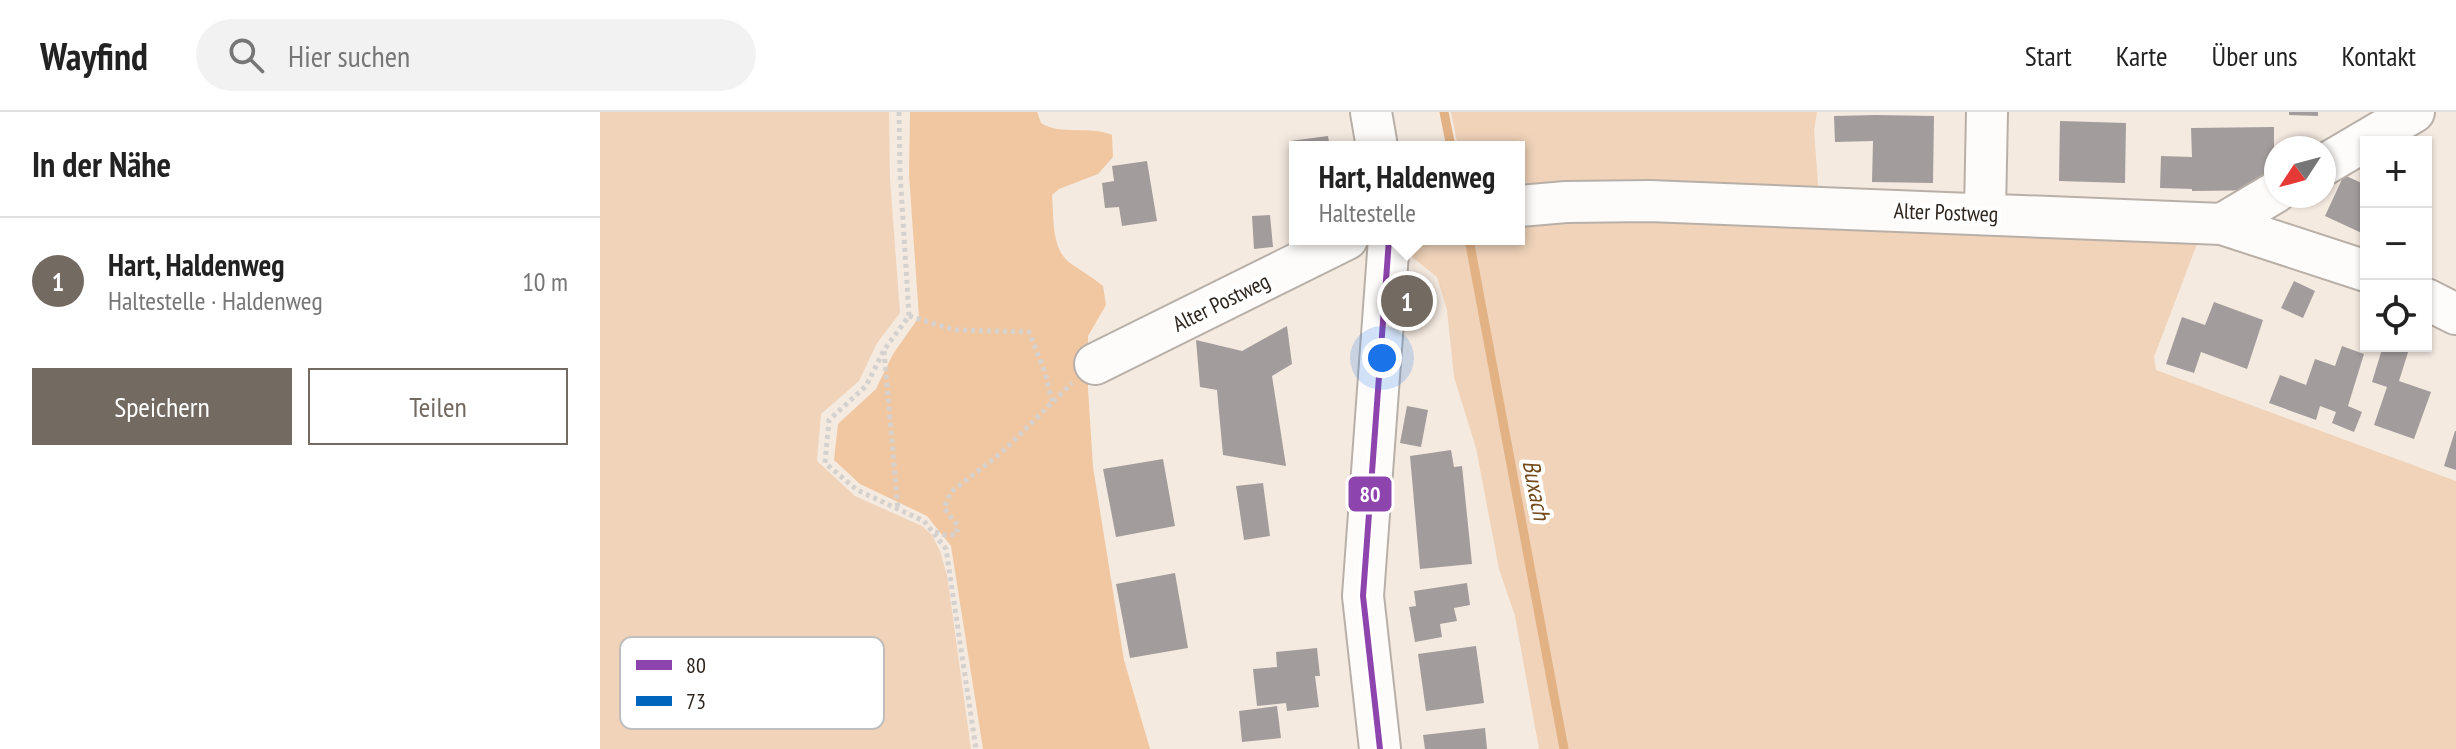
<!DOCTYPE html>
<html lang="de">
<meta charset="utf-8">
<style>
body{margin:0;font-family:"PT Sans Narrow",sans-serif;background:#f2f2f2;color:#222}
.controls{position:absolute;right:24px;top:24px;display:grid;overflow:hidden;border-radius:0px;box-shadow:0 2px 6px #0004}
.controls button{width:72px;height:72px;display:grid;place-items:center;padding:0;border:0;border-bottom:2px solid #e0e0e0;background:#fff;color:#222;font:40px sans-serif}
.compass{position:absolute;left:1664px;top:24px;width:72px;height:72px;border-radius:50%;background:#fff;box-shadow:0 2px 6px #0004;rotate:234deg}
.you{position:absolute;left:782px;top:246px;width:28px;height:28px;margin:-20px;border:6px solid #fff;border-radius:50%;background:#1a73e8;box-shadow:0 0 0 12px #1a73e833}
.badge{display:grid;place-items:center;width:52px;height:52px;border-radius:50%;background:#736a62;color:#fff;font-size:26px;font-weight:700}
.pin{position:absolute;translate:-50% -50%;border:4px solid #fff;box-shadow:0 2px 8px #0006}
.popup{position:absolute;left:689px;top:29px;width:236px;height:104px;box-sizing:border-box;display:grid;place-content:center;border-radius:0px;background:#fff;filter:drop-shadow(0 2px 6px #0005);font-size:26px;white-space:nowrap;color:#767676}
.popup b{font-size:30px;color:#222}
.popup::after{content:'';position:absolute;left:50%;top:100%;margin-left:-16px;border:16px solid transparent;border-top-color:#fff}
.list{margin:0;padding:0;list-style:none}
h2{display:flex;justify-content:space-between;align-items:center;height:104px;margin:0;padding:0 32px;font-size:34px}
h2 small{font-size:26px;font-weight:400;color:#767676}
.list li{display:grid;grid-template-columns:52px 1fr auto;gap:24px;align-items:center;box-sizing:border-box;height:128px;padding:0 32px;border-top:2px solid #e0e0e0}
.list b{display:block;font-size:30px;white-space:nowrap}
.list p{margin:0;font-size:26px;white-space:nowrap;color:#767676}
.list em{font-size:26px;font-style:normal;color:#767676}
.actions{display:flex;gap:16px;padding:24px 32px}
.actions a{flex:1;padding:18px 0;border:2px solid #736a62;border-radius:0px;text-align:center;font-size:28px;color:#736a62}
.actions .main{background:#736a62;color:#fff}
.icon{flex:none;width:44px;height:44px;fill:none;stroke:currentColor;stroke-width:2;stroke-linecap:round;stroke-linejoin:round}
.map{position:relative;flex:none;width:1856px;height:637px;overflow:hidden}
header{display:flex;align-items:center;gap:48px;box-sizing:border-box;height:112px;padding:0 40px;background:#fff;border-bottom:2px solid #e0e0e0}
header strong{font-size:38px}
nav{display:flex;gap:44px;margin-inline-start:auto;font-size:28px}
.search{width:560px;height:72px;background:#f2f2f2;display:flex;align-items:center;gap:20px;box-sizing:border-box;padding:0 28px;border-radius:44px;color:#767676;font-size:30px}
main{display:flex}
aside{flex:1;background:#fff}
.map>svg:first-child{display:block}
.green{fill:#f0d3b9}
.forest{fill:#f0c7a1}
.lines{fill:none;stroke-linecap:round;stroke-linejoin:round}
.stream{stroke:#e2b285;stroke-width:9}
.building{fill:#a29c9c}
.minor-casing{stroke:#b8b0a8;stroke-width:44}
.path{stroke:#d5d1cf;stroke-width:5;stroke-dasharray:4 4;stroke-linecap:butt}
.minor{stroke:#fefcfa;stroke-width:40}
.bus-1-casing{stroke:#fff;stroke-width:12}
.bus-1{stroke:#8e44ad;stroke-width:6}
.labels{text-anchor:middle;stroke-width:8;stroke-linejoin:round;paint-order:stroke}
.street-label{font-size:22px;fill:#2d251e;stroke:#fff}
.water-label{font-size:24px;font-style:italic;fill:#74491c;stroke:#fff}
.key{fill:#fff;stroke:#c0bebc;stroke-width:2}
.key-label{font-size:22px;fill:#2d251e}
.line-badge{stroke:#fff;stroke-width:3}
.badge-label{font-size:22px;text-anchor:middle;font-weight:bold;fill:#fff}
</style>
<header>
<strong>Wayfind</strong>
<div class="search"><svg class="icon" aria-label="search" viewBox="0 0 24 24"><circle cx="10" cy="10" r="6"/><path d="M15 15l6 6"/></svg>Hier suchen</div>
<nav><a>Start</a><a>Karte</a><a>Über uns</a><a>Kontakt</a></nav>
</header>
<main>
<aside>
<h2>In der Nähe<small></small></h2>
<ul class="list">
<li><span class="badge">1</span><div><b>Hart, Haldenweg</b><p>Haltestelle · Haldenweg</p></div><em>10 m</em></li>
</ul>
<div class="actions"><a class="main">Speichern</a><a>Teilen</a></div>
</aside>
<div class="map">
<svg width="1856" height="637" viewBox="0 0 1856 637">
<rect width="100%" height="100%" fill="#f5eae0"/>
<path class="green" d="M0,0h289l1,67 10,134 -23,30 -18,38 -38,33 -4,47 38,35 67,30 10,9 8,16 7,24 24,174h-371z
M851,0h366l-3,18 5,67 -300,-3v-47h-61z
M919,105l681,19 -46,121 2,13 300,111v268h-917l-24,-133 -16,-47 -23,-121 -22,-71 -7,-67 -10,-33 -25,-20 -1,-18h108z"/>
<path class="forest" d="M310,0h127l4,11c20,13 48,2 71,12l1,22 -15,17 -39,15 -7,6c2,22 -1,54 18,68 12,8 22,14 33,23l3,19 -18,31v53l5,78 31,193 26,89h-167l-32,-203 -24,-30 -67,-32 -26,-24 4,-36 38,-35 17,-35 26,-37 -10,-142z"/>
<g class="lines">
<path class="stream" d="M844,0l7,35
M869,127l95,510"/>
</g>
<path class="building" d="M1689,0h29v4l-29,-1z
M1276,3l58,1 -1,67 -61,-1 1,-41 -38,1 -1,-26z
M1460,9l66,2 -1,60 -66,-2z
M1674,15v63l-82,1v-2l-32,-1 1,-32 31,1 -1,-29z
M728,24l2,11h-35l-2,19 -3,-25z
M547,49l10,60 -35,5 -3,-19 -14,1 -3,-25 12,-2 -2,-15z
M1744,63l22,10v50l-41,-19z
M670,103l3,32 -19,2 -2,-33z
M1694,169l21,10 -12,27 -22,-10z
M1614,190l49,18 -16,49 -46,-17 -7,21 -28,-9 16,-47 23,8z
M687,214l5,38 -20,12 14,90 -63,-11 -6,-65 -17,-3 -4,-47 46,11z
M1742,234l22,8 -16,52 14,6 -8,20 -22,-9 4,-11 -16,-6 -4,14 -47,-17 11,-28 26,10 9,-26 20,7z
M1783,234h27l-11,35 32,11 -17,47 -40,-14 13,-38 -15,-5z
M807,294l21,4 -7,37 -21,-4z
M1855,319h1v39l-12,-4z
M851,338l3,17 8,-1 10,98 -52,5 -10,-113z
M563,347l12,67 -59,11 -13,-68z
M663,371l7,53 -26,4 -8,-54z
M575,461l13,75 -58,10 -14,-74z
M867,471l3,22 -16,3 3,13 -17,3 2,13 -27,5 -6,-35 7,-1 -2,-15z
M876,534l8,57 -58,8 -8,-57z
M717,536l3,28h-5l4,31 -32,4 -1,-8 -29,3 -4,-37 24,-2 -1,-15z
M677,594l4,32 -39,4 -3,-31z
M885,616l2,21h-62l-2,-14z"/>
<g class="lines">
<defs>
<path id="minor" d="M771,0l6,35
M1724,53l90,-53
M919,94l47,-4 84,-1 572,23 144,47
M1385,100l2,-100
M1622,112l54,-32
M1826,187l30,15
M495,252l252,-125
M780,637l-17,-153 26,-357"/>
</defs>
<use href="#minor" class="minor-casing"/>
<path class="path" d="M299,0l1,60 9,144 -25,34 -18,36 -37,34 -4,43 32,27 67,31 22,28 30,200
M309,204l46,14 74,2 16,40 7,29
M284,239l14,159
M335,420l10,3h11l2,-9 -14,-18 7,-16 50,-39 71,-70"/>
<use href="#minor" class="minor"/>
<defs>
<path id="bus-1" d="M780,637l-17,-153 26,-357"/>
</defs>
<use href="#bus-1" class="bus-1-casing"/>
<use href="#bus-1" class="bus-1"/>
</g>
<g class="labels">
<g class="street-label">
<text transform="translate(1346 100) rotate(2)" y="8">Alter Postweg</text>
<text transform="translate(621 190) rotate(-26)" y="8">Alter Postweg</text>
</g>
<g class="water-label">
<text transform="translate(936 378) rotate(79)" y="8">Buxach</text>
</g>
</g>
<rect x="20" y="525" width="264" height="92" rx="12" class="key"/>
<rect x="36" y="548" width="36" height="10" fill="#8e44ad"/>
<rect x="36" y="584" width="36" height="10" fill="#0065bd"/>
<g class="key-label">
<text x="86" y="561">80</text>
<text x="86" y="597">73</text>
</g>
<rect class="line-badge" x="747" y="363" width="46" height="38" rx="8" fill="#8e44ad"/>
<g class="badge-label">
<text x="770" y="390">80</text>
</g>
</svg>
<div class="controls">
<button>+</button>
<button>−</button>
<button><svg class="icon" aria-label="locate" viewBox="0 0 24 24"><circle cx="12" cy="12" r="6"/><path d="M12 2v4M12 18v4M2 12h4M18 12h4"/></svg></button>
</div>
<svg class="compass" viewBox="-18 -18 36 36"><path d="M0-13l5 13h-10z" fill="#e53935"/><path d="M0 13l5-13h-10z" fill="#767676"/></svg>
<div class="you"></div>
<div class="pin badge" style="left:807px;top:189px">1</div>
<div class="popup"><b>Hart, Haldenweg</b>Haltestelle</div>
</div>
</main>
